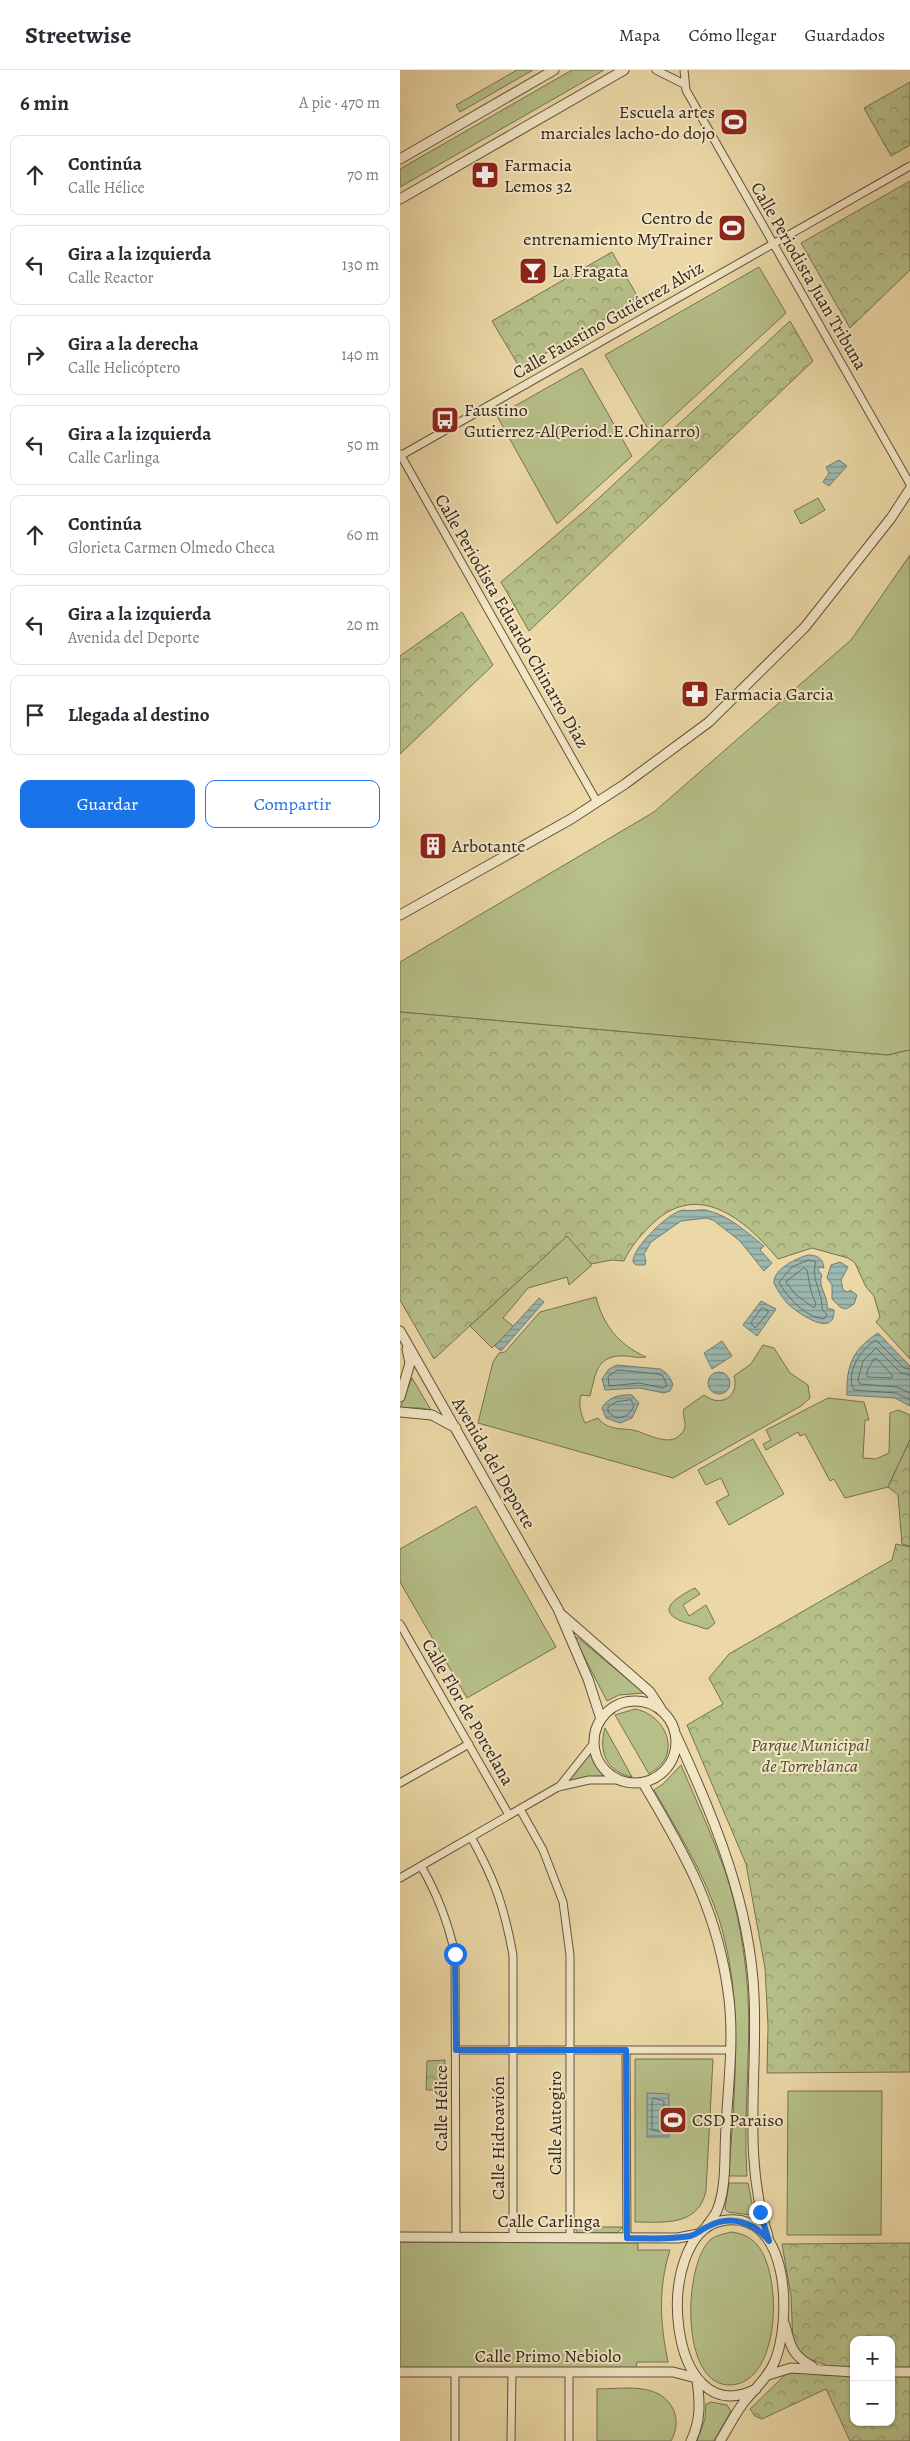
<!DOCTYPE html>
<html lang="es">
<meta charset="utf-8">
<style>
body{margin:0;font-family:Alegreya,serif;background:#f2f2f3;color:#2b2b33}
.controls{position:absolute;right:15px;bottom:15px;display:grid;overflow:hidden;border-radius:10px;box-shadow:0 1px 4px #0004}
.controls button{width:45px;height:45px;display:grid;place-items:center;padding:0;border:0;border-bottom:1px solid #e1e1e2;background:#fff;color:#2b2b33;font:25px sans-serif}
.stop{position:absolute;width:15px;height:15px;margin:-11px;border:4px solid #1a73e8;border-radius:50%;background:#fff}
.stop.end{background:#1a73e8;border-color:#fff;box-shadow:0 1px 5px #0008}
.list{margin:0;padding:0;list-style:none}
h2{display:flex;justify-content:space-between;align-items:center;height:65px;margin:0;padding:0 20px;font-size:21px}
h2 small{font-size:16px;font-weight:400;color:#7c7c81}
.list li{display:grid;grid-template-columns:32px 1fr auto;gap:15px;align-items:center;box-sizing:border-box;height:80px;margin:0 10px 10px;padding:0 10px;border:1px solid #e1e1e2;border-radius:10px}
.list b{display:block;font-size:19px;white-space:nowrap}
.list p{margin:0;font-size:16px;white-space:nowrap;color:#7c7c81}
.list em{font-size:16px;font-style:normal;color:#7c7c81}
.actions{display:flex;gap:10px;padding:15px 20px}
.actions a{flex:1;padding:11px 0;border:1px solid #1a73e8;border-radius:10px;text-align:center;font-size:18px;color:#1a73e8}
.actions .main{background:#1a73e8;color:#fff}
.icon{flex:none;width:28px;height:28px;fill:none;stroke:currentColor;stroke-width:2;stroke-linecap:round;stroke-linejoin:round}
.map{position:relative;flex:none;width:510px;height:2371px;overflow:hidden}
header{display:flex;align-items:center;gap:30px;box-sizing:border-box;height:70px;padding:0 25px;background:#fff;border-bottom:1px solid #e1e1e2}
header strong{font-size:24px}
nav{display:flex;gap:28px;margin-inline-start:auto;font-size:18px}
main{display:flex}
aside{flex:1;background:#fff}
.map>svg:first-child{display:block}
.grass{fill:#b6bf88;stroke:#757252}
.forest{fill:url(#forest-crowns);stroke:#757252;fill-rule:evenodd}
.water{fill:url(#water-rules);stroke:#727d74}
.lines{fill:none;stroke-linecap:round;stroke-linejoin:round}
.shore{stroke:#686e66;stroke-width:1}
.minor-casing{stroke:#62513e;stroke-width:9}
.tertiary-casing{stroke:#62513e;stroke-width:11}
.minor{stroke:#f2e6c5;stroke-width:7}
.tertiary{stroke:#f2e6c5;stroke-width:9}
.route{stroke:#1a73e8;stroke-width:6}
.labels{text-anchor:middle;stroke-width:4;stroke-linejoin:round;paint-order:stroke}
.poi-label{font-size:18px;fill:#34241b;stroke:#f2e6c5;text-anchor:start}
.street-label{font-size:18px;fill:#34241b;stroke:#f2e6c5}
.park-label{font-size:18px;font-style:italic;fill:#544b36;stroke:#f2e6c5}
</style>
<header>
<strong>Streetwise</strong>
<nav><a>Mapa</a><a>Cómo llegar</a><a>Guardados</a></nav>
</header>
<main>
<aside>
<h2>6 min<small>A pie · 470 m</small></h2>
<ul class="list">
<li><svg class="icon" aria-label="ahead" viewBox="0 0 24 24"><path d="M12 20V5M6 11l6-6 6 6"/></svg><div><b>Continúa</b><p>Calle Hélice</p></div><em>70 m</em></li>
<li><svg class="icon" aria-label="left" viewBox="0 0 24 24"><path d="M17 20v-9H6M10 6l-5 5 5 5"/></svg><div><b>Gira a la izquierda</b><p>Calle Reactor</p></div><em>130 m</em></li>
<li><svg class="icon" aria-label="right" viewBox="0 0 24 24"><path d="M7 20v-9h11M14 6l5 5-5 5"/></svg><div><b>Gira a la derecha</b><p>Calle Helicóptero</p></div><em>140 m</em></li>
<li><svg class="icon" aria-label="left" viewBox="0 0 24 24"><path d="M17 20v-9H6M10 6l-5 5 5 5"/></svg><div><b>Gira a la izquierda</b><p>Calle Carlinga</p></div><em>50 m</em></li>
<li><svg class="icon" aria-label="ahead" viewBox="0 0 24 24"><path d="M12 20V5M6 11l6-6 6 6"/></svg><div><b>Continúa</b><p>Glorieta Carmen Olmedo Checa</p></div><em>60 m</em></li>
<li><svg class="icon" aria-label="left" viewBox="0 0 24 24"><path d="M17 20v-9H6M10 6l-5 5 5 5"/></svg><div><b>Gira a la izquierda</b><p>Avenida del Deporte</p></div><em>20 m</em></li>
<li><svg class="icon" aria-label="arrive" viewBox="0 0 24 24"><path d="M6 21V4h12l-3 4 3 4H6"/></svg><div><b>Llegada al destino</b></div></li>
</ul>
<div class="actions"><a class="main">Guardar</a><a>Compartir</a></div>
</aside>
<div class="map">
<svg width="510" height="2371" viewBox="0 0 510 2371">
<defs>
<pattern id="forest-crowns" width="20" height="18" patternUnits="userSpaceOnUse" patternTransform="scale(1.25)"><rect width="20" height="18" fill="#b6bf88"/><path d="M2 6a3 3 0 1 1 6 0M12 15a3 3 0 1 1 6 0" fill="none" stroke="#959b6e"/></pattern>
<pattern id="water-rules" width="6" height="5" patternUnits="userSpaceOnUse" patternTransform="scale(1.25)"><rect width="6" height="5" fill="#9bb8b0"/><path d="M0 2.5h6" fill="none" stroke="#7f958e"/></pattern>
</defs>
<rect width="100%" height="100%" fill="#ebd8a6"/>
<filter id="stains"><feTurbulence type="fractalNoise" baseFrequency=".004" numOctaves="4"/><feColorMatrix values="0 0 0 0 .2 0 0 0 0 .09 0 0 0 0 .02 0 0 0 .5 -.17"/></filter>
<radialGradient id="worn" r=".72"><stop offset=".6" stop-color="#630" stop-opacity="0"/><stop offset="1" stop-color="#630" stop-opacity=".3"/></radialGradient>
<path class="grass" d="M117,0h16l-73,42 -4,-7z
M172,0h32l-204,117v-18z
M359,197l27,46 -134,123 -47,-81z
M182,298l50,88 -75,68 -60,-108z
M418,428l7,12 -24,14 -7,-13z
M510,485v495l-23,5 -487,-43v-50l254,-150 197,-172z
M168,1165l23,29v2l-22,19 -2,-8 -39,11 -25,30 11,9 -22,21 -22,-22z
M196,1227c7,28 23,48 50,60 -5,1 -13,0 -19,-1 -31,-2 -31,17 -37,40l-9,-1c-3,9 0,19 4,28l13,-5c9,12 21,10 35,12 14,3 36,18 48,4 9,-9 0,-16 3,-25l20,-14c16,13 36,2 30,-19l17,-12 12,-19 11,3 16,25 18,12 2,13 -9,8 -128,72 -195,-55 15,-61 6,-9 6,-1 35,-40z
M12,1308l19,32 -10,-2h-21z
M428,1328l36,4 5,18h-4l-2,38 13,1 13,-6 1,-40 8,-3 12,5v25l-22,47 -43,11 -11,-19 -4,2 -25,-47 -5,2 -2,-4 -32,18 -3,-6 8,-4 -5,-10z
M353,1369l31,55 -55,31 -13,-23 13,-7 -8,-17 -15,7 -8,-15z
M76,1436l80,141 -89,51 -67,-116v-33z
M295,1518l5,6 -17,11 6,11 17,-11 9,18 -7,6c-5,0 -9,-3 -14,-4 -40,-10 -26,-24 1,-37z
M177,1567l67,56 -25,2 -12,6 -32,-62z
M235,1639c19,3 38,23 32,45 -2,9 -11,15 -18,20l-34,-59z
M205,1658l27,49c-25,-5 -34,-25 -27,-49z
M190,1684l13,22 -33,5 -1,-1z
M281,1695c15,35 31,70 44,106 13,38 20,82 23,123 3,61 -5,121 -1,182h-18c5,-86 16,-174 -10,-257 -15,-46 -41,-87 -65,-129l9,-6z
M235,1989h78l-7,132c-8,36 -43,31 -71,31z
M388,2021h94l-1,144h-94z
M329,2113h19l6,30 -3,2 -23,-3 -3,-3z
M223,2157l-6,6h-39l-4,-6z
M331,2162c8,1 15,3 21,8 32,23 31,144 -22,145 -50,1 -47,-119 -20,-145 6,-5 14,-6 21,-8z
M0,2172l238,1v7h32c-12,38 -10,73 -2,112h-31l-1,6h-236z
M197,2319c26,0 64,-8 77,22 4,10 2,21 -3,30h-74z
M311,2332l16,3 4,6 -17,30h-17l8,-22 1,-15z"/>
<path class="forest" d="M510,12v63l-19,11 -27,-48z
M510,111v89l-60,58 -49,-85z
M212,182l27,47 -119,69 -28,-47z
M390,251l23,40 -284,270 -28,-49 86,-73z
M62,542l31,53 -93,89v-98z
M0,942l487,43 23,-5v309l-34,-37 4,-5 -6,-21 -8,-9 -11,-24 -7,-5 -36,-10 -34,11c-34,-41 -82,-81 -129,-32 -10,10 -19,21 -25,34l-12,-1 -21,4 -24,-28 -133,123 -34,-59z
M510,1370v106l-8,-2 -4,-49 -10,-8z
M496,1474l14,3v525l-143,1 1,-47 -3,-58 -19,-104 -59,-139 36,-21 -14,-26 20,-24 163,-94z
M45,1990l-1,30h-18l1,-29z
M510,2173v198h-60l-24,-52 -64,30 -7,-3 -5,-7 37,-36 7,-2 35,5v-10l-26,-9 -10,-14 -2,-47 -9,-52zM454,2270h37v82h-37z"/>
<path class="water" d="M439,390l8,6 -18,20 -6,-4 6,-9 -3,-6z
M283,1140c8,2 16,-1 23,0 24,6 39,21 58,36l-4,4 12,13 -8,8 -24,-30 -27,-21 -7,-2 -25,3 -30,21 -7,12 2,7 -1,4h-9l-3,-3c-1,-14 36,-50 50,-52z
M408,1185c9,0 15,3 16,13l-4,-1 -2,3 4,5c-5,12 7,21 5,33l7,2c1,30 -38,2 -47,-7 -5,-6 -10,-13 -13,-20 -1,-14 23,-25 34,-28z
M440,1192l8,5 -7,13 2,10 5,2 2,-2 7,5 -3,9 -8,5 -6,-2 -8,-8v-14l-5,-7 4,-13z
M139,1228l5,4 -43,49 -6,-5z
M361,1231l15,8 -19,27 -14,-11z
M478,1263l32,33v40l-15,-8 -48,-3c-1,-30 6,-46 31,-62z
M322,1271l10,15 -20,13 -8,-16z
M217,1295l43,4c8,4 10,8 13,16l-3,6 -6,2 -25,-5 -34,2 -3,-11 7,-10z
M308 1313a11 11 0 1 1 22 0a11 11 0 1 1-22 0Z
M232,1325l7,8 -7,15 -12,5 -14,-5 -4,-10c6,-11 18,-14 30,-13z
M247,2023l22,1v43h-22z"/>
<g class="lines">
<path class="shore" d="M409,1190l7,2c-6,16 7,31 6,47l5,6 -3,4c-19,-2 -37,-22 -45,-37l13,-15z
M404,1198l3,2 4,21 5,13 -2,4 -19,-14 -9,-12z
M362,1238l6,2v3l-13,15 -4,-5z
M474,1289h3l15,16v3l-25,-1v-5z
M510,1299l-6,-1 -28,-28c-15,9 -31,32 -22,50l42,3 14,7
M218,1300l40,4 5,2 4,10 -4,2 -24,-5 -30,3 -1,-9z
M510,1305l-9,-2 -25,-25 -13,13 -5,19 2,4 37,3 13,6
M231,1330l3,5c-3,9 -9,13 -18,13l-8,-6v-5l8,-5z
M254,2028l10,3v29l-2,2 -10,-2v-29z"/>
<defs>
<path id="minor" d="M256,0l28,14
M284,0l2,20 224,394
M0,384l197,348
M0,386l510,-290
M0,1554l109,191
M0,1713l69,-39
M159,1717l35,-44
M120,1739l23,41 20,52 7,53v283
M71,1767c24,43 33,69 42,118v282
M21,1796c17,29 27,56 34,88l1,283
M0,1808l158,-91 31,-7h29
M56,1980h275
M226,1980l1,188
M55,2371v-69
M111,2371l1,-69
M169,2371v-69"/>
<path id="tertiary" d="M0,89l154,-89
M0,129l224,-129
M0,845l171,-96 54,-35 84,-62 96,-95 86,-109 19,-29
M0,1261l158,278 30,70 13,40
M0,1327l10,-34 -3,-14
M0,1342l32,3 24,13
M162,1545l88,77 11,17
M194 1672a41 41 0 1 1 82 0a41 41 0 1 1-82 0Z
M276,1665c38,82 74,169 78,260 4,83 -12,161 14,241
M243,1713c43,72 76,131 86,216 5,43 -1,87 -3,129 -2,25 1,56 -8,80 -2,7 -8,13 -12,19
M0,2167l278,1 20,-4
M385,2255c6,23 7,30 28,42
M0,2302h273l23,6
M491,2302h19
M368,2305l23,-7 63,4
M291,2371c10,-21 9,-38 6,-61
M320,2371c8,-13 15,-27 24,-39 10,-13 23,-23 30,-39 18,-40 17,-157 -53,-142 -69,15 -55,214 35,168"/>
</defs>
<use href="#minor" class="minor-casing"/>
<use href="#tertiary" class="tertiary-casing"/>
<use href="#minor" class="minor"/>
<use href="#tertiary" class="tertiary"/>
</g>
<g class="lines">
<path class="route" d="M55,1884l1,96h170l1,188c21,0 42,2 63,-2 8,-2 10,-6 17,-9 23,-13 47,-5 62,14l-9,-29"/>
</g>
<defs>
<symbol id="stadium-square" viewBox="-11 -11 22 22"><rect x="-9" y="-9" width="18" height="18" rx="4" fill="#8f2418" stroke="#f2e6c5"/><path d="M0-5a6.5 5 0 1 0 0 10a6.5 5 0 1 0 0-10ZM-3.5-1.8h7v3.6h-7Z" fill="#fff"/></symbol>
<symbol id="pharmacy-square" viewBox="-11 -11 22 22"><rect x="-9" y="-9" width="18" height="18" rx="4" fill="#8f2418" stroke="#f2e6c5"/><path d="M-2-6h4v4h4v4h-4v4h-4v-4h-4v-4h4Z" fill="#fff"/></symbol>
<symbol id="bar-square" viewBox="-11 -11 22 22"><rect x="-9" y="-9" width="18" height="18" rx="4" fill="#8f2418" stroke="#f2e6c5"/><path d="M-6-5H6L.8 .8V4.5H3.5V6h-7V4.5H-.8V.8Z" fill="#fff"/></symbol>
<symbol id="bus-square" viewBox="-11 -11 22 22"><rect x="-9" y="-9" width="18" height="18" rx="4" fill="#8f2418" stroke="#f2e6c5"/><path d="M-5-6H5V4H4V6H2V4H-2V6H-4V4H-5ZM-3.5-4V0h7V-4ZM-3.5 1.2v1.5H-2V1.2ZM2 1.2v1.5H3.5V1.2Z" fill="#fff"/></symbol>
<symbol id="building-square" viewBox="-11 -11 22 22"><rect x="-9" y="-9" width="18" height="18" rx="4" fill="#8f2418" stroke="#f2e6c5"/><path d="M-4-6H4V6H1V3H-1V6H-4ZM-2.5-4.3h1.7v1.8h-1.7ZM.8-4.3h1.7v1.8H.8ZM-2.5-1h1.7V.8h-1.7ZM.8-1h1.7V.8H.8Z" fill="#fff"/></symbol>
</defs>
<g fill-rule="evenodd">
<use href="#stadium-square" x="318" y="36" width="32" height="32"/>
<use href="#pharmacy-square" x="69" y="89" width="32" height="32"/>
<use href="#stadium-square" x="316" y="142" width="32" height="32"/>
<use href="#bar-square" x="117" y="185" width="32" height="32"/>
<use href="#bus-square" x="29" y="334" width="32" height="32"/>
<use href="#pharmacy-square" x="279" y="608" width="32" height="32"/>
<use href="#building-square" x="17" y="760" width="32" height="32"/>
<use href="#stadium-square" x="257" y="2034" width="32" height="32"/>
</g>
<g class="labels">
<g class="poi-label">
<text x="315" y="48" text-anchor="end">Escuela artes<tspan x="315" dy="21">marciales lacho-do dojo</tspan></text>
<text x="104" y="101">Farmacia<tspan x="104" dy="21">Lemos 32</tspan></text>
<text x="313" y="154" text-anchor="end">Centro de<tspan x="313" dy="21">entrenamiento MyTrainer</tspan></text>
<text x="152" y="207">La Fragata</text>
<text x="64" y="346">Faustino<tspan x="64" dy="21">Gutierrez-Al(Period.E.Chinarro)</tspan></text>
<text x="314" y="630">Farmacia Garcia</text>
<text x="52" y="782">Arbotante</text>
<text x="292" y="2056">CSD Paraiso</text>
</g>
<g class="street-label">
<text transform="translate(409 206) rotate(60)" y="6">Calle Periodista Juan Tribuna</text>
<text transform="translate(208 250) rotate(-30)" y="6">Calle Faustino Gutiérrez Alviz</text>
<text transform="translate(112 551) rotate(60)" y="6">Calle Periodista Eduardo Chinarro Diaz</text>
<text transform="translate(94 1393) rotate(60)" y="6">Avenida del Deporte</text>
<text transform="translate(68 1642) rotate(60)" y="6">Calle Flor de Porcelana</text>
<text transform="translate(41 2038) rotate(-90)" y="6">Calle Hélice</text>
<text transform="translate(155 2053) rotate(-90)" y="6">Calle Autogiro</text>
<text transform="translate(98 2068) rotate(-90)" y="6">Calle Hidroavión</text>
<text x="149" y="2157">Calle Carlinga</text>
<text x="148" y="2292">Calle Primo Nebiolo</text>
</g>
<g class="park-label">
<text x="410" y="1681">Parque Municipal<tspan x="410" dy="21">de Torreblanca</tspan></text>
</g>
</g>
<rect width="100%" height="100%" filter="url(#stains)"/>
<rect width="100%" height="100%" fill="url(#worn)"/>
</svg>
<div class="controls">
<button>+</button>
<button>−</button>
</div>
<div class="stop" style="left:55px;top:1884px"></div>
<div class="stop end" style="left:360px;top:2142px"></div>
</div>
</main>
